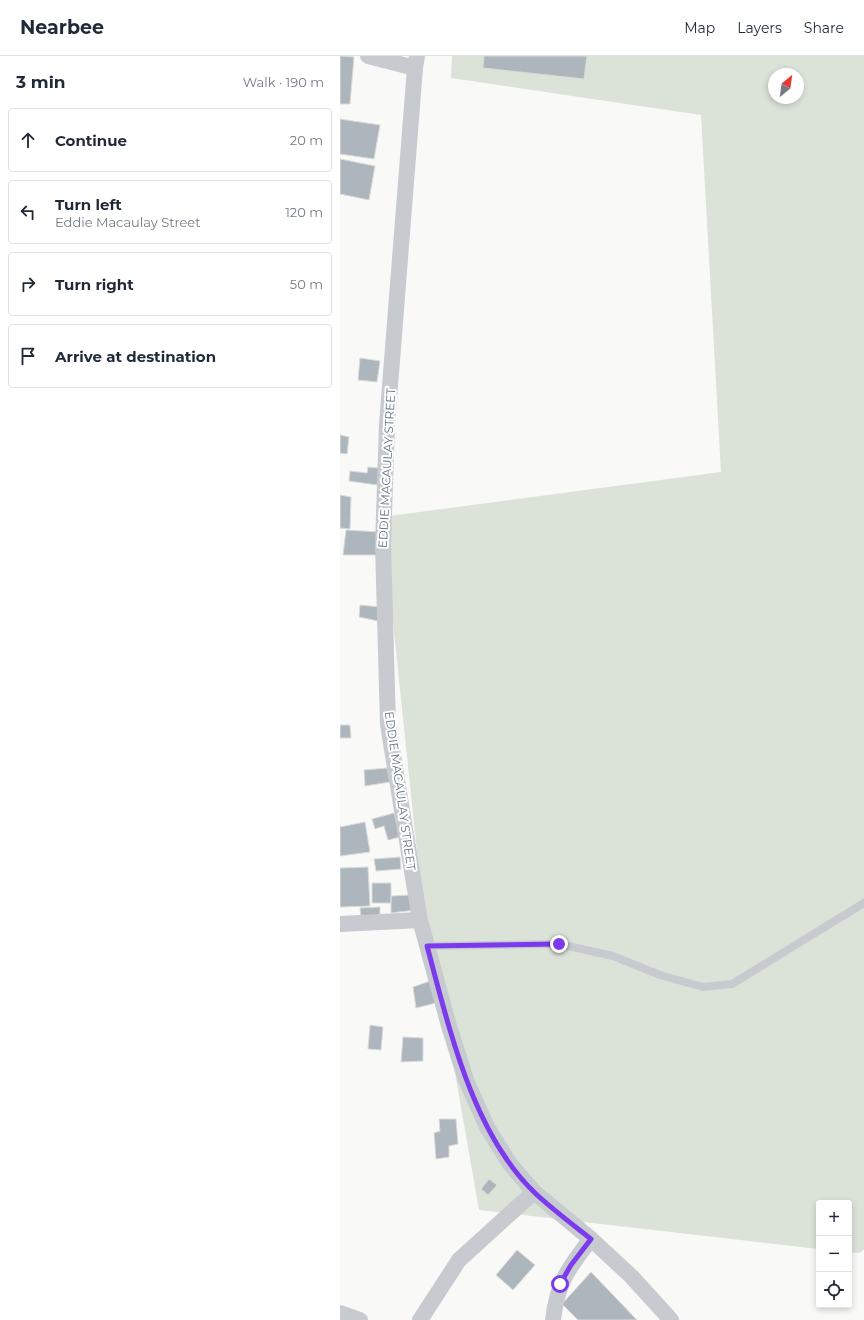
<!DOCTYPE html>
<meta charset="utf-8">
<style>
body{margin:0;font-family:Montserrat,sans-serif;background:#f2f2f3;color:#1f2937}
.controls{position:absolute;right:12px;bottom:12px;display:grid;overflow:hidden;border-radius:4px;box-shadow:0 2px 6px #0003}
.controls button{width:36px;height:36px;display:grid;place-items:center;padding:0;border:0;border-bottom:1px solid #e0e1e3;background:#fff;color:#1f2937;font:20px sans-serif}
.compass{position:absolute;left:428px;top:12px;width:36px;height:36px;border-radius:50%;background:#fff;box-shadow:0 2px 6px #0003;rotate:29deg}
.stop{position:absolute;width:12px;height:12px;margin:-9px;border:3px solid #7c3aed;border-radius:50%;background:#fff}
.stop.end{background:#7c3aed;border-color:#fff;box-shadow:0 1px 4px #0008}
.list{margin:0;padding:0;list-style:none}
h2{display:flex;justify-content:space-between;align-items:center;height:52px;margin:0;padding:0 16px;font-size:17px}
h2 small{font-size:13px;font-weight:400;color:#747a83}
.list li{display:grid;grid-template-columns:26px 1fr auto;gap:12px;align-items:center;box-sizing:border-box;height:64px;margin:0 8px 8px;padding:0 8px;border:1px solid #e0e1e3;border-radius:4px}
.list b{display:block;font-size:15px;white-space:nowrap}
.list p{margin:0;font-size:13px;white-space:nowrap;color:#747a83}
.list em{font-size:13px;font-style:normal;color:#747a83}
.icon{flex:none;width:22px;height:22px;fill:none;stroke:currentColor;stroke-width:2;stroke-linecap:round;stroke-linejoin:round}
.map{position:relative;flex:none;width:524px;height:1264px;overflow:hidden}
header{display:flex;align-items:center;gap:24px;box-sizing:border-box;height:56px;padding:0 20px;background:#fff;border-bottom:1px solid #e0e1e3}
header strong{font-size:19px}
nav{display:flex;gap:22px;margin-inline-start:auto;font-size:14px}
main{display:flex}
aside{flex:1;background:#fff}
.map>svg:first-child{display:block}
.green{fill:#dbe2d8;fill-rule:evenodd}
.building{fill:#adb6bc;stroke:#dbdbd9}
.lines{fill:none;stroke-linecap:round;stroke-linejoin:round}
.service{stroke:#c7cbcf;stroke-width:8}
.minor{stroke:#c7cbcf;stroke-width:16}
.route{stroke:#7c3aed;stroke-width:5}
.labels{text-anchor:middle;stroke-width:4;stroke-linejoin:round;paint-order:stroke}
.street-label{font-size:12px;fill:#637684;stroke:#fff}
</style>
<header>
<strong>Nearbee</strong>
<nav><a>Map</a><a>Layers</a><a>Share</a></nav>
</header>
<main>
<aside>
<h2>3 min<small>Walk · 190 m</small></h2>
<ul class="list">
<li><svg class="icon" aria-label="ahead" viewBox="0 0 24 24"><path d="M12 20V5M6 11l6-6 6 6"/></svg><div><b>Continue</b></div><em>20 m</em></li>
<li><svg class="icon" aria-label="left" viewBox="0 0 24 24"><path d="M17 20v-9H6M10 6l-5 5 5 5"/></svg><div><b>Turn left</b><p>Eddie Macaulay Street</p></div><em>120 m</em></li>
<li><svg class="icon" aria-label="right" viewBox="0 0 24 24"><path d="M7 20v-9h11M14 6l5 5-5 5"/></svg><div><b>Turn right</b></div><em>50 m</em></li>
<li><svg class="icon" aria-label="arrive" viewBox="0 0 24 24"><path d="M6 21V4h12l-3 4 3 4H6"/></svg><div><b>Arrive at destination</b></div></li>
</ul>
</aside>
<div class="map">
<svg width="524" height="1264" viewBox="0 0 524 1264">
<rect width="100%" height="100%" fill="#f9f9f7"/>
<path class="green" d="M112,0h412v1194l-5,3 -10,-1v-49h-30v46l-340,-39 -61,-348 -36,-345 339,-45 -20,-357 -250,-37zM434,18h24v24h-24z"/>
<path class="building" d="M0,0l14,1 -4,47h-10z
M144,0h103l-3,23 -101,-11z
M0,63l40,6 -6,34 -34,-5z
M0,103l35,7 -6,34 -29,-6z
M20,302l20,3 -3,21 -19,-2z
M0,379l9,2 -2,17 -7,-1z
M28,411l11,1 -2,17 -28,-4 1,-10 17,2z
M0,439l11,2 -1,32 -10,-1z
M6,474l34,2 -2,23h-35z
M20,549l20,2 -2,14 -19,-4z
M0,669h10l1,13h-11z
M47,712l3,14 -25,4 -1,-16z
M54,757l6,24 -12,3 -4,-14 -9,3 -3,-10z
M25,766l5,30 -30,4v-29z
M60,801l1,12 -25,2 -2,-12z
M28,811l2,39 -30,1v-39z
M32,827h19v20h-19z
M71,839l4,15 -24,3v-17z
M40,851v8l-19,2 -1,-9z
M93,924l7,22 -24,6 -3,-21z
M30,969l13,2 -2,23 -13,-1z
M63,981l20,1v23l-22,1z
M99,1063h17l2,25 -9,2v11l-13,2 -2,-26 6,-2z
M149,1123l8,6 -9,10 -7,-6z
M177,1194l18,15 -22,25 -17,-15z
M251,1216l46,48h-59l-16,-16z"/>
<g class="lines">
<path class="service" d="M87,890l132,-2 54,12 47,19 43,12 29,-3 132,-81"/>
<path class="minor" d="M28,0l47,12
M77,0l-2,12 -28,356 -4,121 5,180 32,195 29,106 17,54 21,47 23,37 24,28 57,47 40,37 40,44
M0,868l80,-4
M0,1257l20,7
M80,1264l39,-60 75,-68
M213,1264c4,-37 16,-53 38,-81"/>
</g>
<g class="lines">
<path class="route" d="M219,888l-132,2c22,81 45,187 108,247 17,16 37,31 56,46l-20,26 -11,19"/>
</g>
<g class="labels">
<g class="street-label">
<text transform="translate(47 412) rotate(-87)" y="4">EDDIE MACAULAY STREET</text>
<text transform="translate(60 735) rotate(82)" y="4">EDDIE MACAULAY STREET</text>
</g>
</g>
</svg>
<div class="controls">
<button>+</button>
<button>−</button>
<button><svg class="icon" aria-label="locate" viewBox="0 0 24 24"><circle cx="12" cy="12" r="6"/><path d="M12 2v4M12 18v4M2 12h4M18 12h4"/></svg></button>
</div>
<svg class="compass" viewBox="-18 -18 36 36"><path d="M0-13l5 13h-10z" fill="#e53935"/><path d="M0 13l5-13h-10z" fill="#747a83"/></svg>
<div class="stop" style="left:220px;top:1228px"></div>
<div class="stop end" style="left:219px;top:888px"></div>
</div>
</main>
